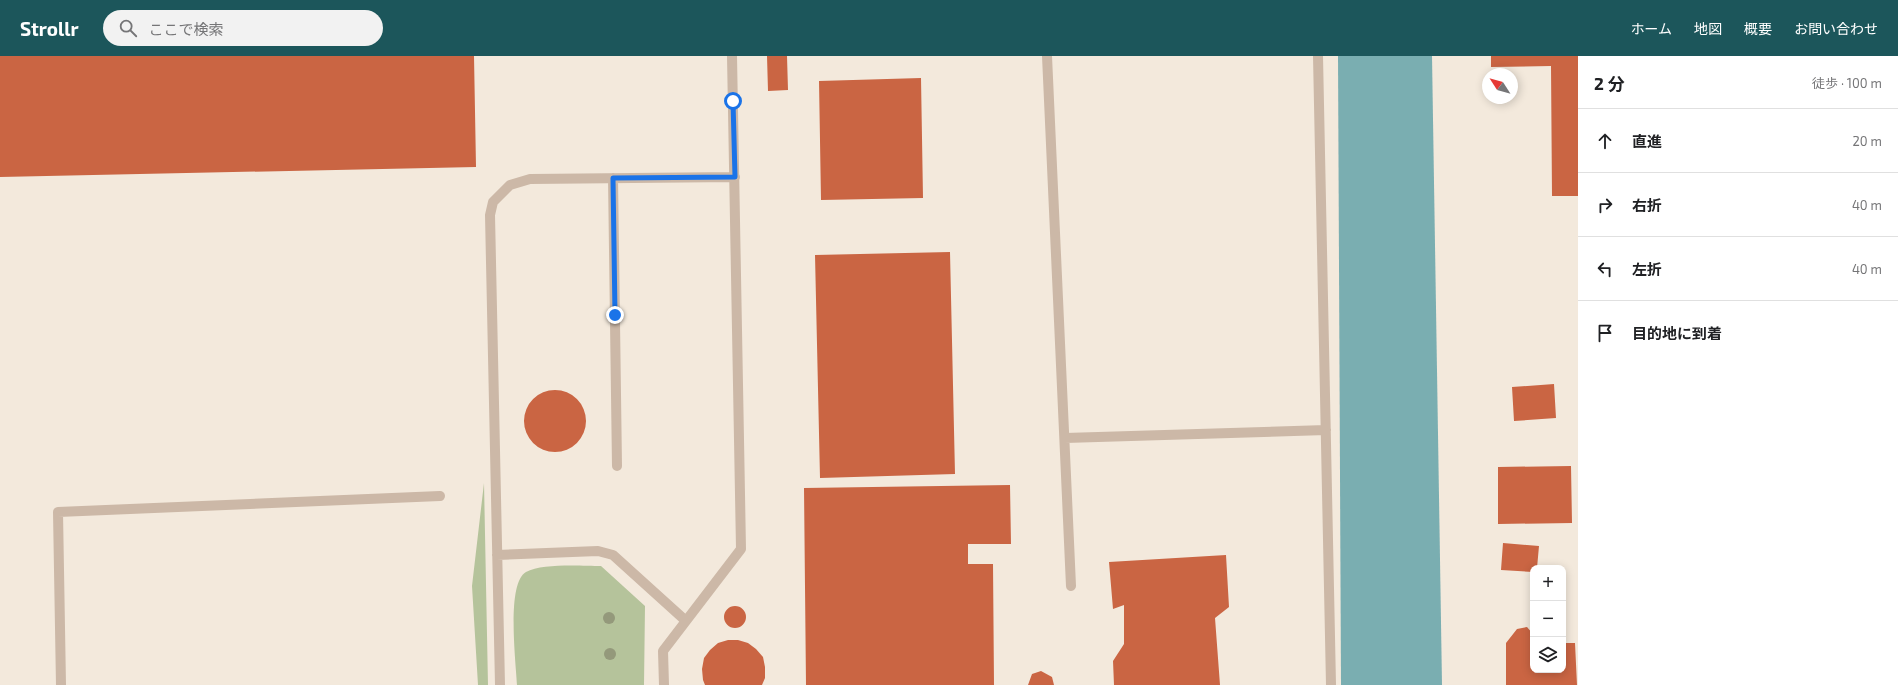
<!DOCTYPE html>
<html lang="ja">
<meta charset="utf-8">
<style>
body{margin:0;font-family:"Exo 2","Noto Sans JP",sans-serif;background:#f2f2f2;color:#202124}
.controls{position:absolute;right:12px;bottom:12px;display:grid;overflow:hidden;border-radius:8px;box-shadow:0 2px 10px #0003}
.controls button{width:36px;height:36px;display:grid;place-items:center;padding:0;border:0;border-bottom:1px solid #e0e0e0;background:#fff;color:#202124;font:20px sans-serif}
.compass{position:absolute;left:1482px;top:12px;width:36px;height:36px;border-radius:50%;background:#fff;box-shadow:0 2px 10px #0003;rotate:306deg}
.stop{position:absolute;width:12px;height:12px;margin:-9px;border:3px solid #1a73e8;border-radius:50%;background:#fff}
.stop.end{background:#1a73e8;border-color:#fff;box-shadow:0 1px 4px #0008}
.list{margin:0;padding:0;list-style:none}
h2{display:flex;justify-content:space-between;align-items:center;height:52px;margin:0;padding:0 16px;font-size:17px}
h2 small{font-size:13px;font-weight:400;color:#757577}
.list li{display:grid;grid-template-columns:26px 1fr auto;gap:12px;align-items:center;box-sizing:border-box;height:64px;padding:0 16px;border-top:1px solid #e0e0e0}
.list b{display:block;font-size:15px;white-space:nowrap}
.list em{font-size:13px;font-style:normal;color:#757577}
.icon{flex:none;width:22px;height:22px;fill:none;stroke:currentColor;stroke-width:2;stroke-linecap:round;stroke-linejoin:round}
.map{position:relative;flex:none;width:1578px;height:629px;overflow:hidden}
header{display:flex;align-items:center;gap:24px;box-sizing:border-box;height:56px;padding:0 20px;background:#1c565b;color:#fff}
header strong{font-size:19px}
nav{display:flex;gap:22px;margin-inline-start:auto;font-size:14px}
.search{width:280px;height:36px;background:#f2f2f2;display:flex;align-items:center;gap:10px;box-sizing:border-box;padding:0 14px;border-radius:22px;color:#757577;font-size:15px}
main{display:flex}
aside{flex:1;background:#fff}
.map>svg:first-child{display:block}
.green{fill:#b5c39b}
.water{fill:#7aaeb1}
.building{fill:#ca6543}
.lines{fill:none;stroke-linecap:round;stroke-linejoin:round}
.minor{stroke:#ccb8a7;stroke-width:10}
.tree{fill:#94997b}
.route{stroke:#1a73e8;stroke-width:5}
</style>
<header>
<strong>Strollr</strong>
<div class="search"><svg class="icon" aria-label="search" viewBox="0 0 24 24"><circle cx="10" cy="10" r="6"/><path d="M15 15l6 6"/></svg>ここで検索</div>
<nav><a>ホーム</a><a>地図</a><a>概要</a><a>お問い合わせ</a></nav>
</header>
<main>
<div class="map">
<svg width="1578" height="629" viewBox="0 0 1578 629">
<rect width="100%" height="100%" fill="#f3e9dc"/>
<path class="green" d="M484,427l4,202h-10l-6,-99z
M601,510l44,40 -1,79h-127c-1,-22 -11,-102 9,-113 16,-9 56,-6 75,-6z"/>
<path class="water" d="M1338,0h94l10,629h-101z"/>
<path class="building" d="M0,0h474l2,111 -476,10z
M767,0h20l1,34 -20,1z
M1491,0h87v140h-26l-1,-130 -60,1z
M921,22l2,120 -102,2 -2,-119z
M950,196l5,222 -135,4 -5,-223z
M1554,328l2,34 -42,3 -2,-34z
M524 365a31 31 0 1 1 62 0a31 31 0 1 1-62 0Z
M1571,410l1,57 -74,1v-57z
M1010,429l1,59h-43v20h25l1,121h-188l-2,-197z
M1503,487l36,3 -2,22h-4v4l-32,-2z
M1226,499l3,52 -14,11 5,67h-106l-1,-24 11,-17v-39l-11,4 -4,-47z
M724 561a11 11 0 1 1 22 0a11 11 0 1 1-22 0Z
M1527,571l6,7v36h30v-27h12l2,42h-71v-42l11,-14z
M728,584h10l10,3 8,6 7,8 2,10v11l-3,7h-57l-2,-5 -1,-11 2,-11 6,-8 8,-7z
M1041,615l11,6 2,8h-26l4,-11z"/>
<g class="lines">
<path class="minor" d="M1047,0l24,530
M1318,0l13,629
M613,122l4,288
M1065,382l261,-8
M497,499l101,-4 15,4 73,66
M61,629l-3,-173 382,-16
M500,629l-10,-470 3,-13 17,-17 20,-6 205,-2
M664,629l-1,-34 78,-102 -9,-493"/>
</g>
<g class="tree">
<circle cx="609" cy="562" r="6"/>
<circle cx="610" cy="598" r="6"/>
</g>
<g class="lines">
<path class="route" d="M615,259l-2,-137 122,-1 -2,-76"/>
</g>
</svg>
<div class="controls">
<button>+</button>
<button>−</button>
<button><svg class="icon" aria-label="layers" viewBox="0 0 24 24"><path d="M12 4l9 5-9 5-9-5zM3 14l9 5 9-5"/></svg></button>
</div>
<svg class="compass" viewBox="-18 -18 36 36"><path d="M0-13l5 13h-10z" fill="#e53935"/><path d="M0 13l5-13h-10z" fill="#757577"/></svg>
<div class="stop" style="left:733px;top:45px"></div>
<div class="stop end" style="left:615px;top:259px"></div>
</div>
<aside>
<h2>2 分<small>徒歩 · 100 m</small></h2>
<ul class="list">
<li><svg class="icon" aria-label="ahead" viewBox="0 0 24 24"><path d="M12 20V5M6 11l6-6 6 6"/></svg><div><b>直進</b></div><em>20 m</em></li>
<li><svg class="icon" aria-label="right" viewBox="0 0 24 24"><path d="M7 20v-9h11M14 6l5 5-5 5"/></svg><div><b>右折</b></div><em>40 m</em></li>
<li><svg class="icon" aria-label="left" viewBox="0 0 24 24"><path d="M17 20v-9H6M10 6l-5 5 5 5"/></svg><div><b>左折</b></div><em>40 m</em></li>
<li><svg class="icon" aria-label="arrive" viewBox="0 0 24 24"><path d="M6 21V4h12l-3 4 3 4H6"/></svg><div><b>目的地に到着</b></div></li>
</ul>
</aside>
</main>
